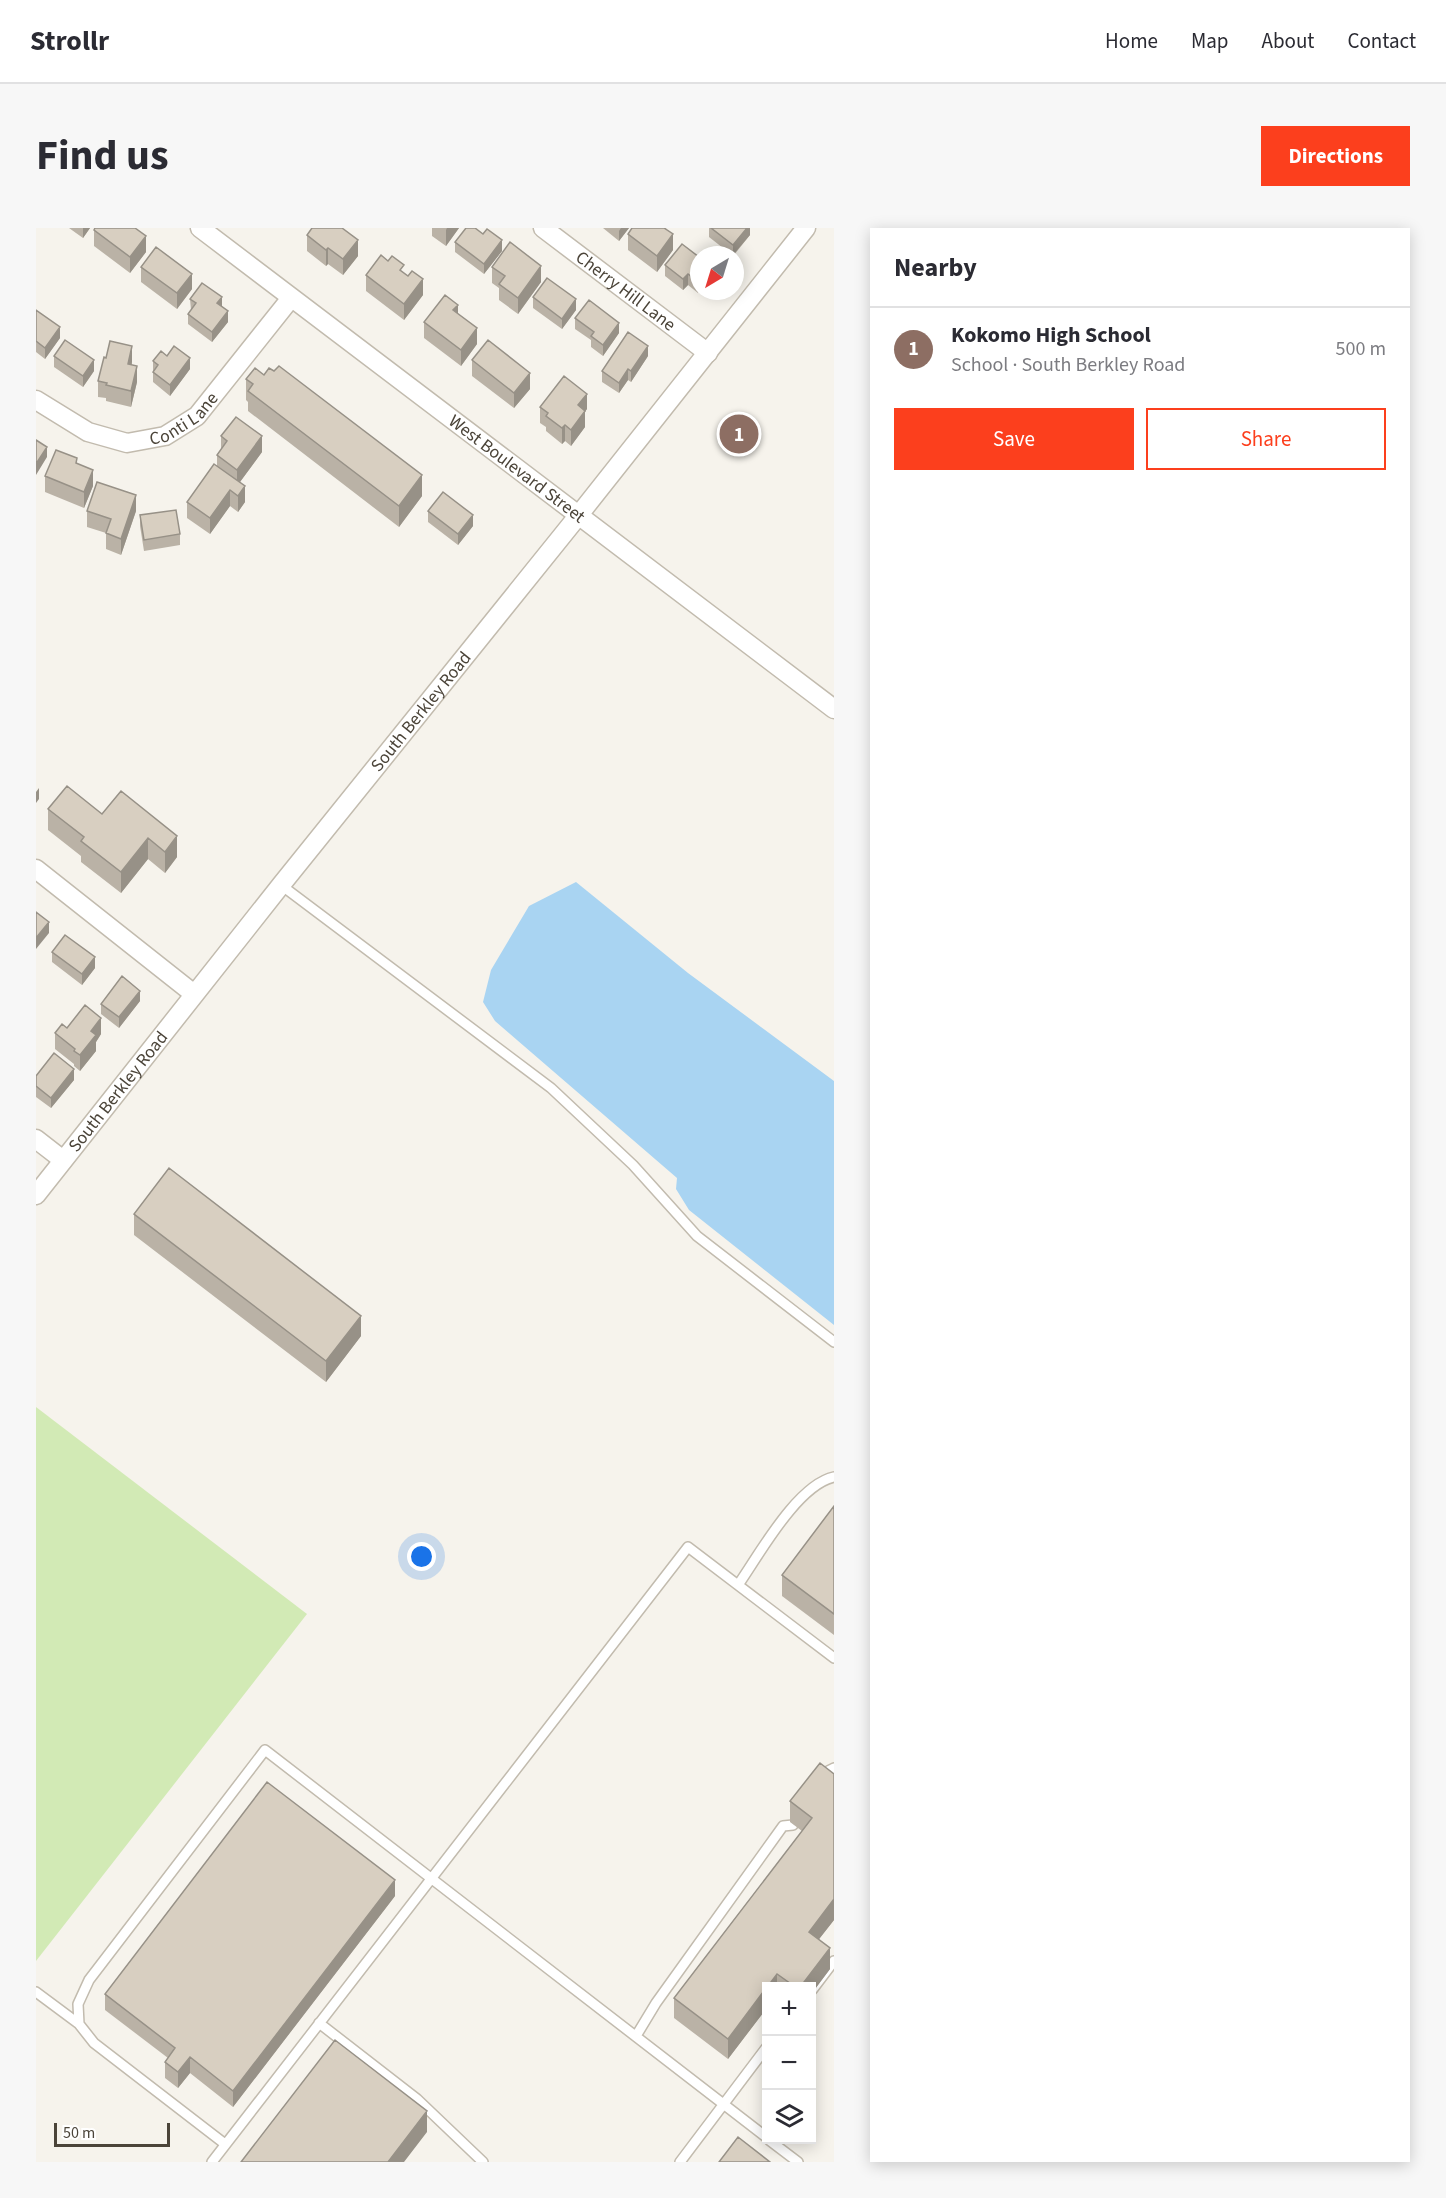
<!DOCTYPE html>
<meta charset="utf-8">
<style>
body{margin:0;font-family:"Source Sans 3",sans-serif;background:#f7f7f7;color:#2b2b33}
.controls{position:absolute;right:18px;bottom:18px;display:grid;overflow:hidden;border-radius:0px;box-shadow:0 3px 15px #0003}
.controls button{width:54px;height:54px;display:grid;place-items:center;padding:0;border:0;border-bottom:2px solid #e1e1e2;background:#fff;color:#2b2b33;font:30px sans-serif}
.compass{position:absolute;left:654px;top:18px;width:54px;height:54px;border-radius:50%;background:#fff;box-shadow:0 3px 15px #0003;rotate:218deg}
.scale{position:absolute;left:18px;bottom:15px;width:116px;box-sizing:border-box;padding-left:6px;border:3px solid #4b4439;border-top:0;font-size:16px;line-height:21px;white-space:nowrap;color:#4b4439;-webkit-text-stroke:4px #fff;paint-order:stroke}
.you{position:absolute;left:386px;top:1329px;width:21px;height:21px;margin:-15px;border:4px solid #fff;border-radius:50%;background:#1a73e8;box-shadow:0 0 0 9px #1a73e833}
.badge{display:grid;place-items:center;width:39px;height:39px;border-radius:50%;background:#fc3f1d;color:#fff;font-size:20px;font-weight:700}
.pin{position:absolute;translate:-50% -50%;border:3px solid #fff;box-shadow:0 2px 6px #0006}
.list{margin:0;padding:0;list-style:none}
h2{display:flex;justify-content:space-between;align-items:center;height:78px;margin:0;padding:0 24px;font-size:26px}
h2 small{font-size:20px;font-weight:400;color:#7c7c81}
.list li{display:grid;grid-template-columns:39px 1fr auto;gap:18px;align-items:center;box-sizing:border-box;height:84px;padding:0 24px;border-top:2px solid #e1e1e2}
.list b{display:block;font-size:22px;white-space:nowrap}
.list p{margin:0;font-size:20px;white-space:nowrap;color:#7c7c81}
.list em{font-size:20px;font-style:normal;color:#7c7c81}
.actions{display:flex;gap:12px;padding:18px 24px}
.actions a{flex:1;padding:14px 0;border:2px solid #fc3f1d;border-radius:0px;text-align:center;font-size:21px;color:#fc3f1d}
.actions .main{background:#fc3f1d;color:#fff}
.icon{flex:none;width:33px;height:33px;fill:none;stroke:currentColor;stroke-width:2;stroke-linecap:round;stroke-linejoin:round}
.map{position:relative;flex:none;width:798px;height:1934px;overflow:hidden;border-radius:0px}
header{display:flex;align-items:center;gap:36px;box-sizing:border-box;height:84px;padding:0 30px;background:#fff;border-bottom:2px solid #e1e1e2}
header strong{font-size:28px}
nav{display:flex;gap:33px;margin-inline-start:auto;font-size:21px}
.intro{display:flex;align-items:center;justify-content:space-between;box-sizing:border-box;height:144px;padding:0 36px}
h1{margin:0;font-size:42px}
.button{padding:15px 27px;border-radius:0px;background:#fc3f1d;color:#fff;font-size:21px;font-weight:700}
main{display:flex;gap:36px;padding:0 36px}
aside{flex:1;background:#fff;border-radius:0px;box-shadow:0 3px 15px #0003}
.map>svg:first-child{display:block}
.green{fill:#d2eab5}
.water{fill:#a9d4f2}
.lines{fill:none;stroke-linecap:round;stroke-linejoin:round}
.lane-casing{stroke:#c2bbae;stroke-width:12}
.street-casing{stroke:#c2bbae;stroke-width:21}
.lane{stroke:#fff;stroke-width:9}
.street{stroke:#fff;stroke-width:18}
.wall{fill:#bab2a6}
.shaded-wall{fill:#979187}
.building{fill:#d8cfc1;stroke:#979187;stroke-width:1.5}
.labels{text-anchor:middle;stroke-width:6;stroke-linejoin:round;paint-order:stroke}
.street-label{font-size:18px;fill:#4b4439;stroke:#fff}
</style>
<header>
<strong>Strollr</strong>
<nav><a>Home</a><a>Map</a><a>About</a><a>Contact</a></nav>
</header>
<div class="intro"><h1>Find us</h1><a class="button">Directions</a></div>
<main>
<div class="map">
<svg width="798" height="1934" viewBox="0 0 798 1934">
<rect width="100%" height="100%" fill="#f6f3ec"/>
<path class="green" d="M0,1179l271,207 -271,347z"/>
<path class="water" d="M540,654l112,91 146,108v244l-145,-115 -13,-21 1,-11 -182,-157 -12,-19 8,-32 38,-64z"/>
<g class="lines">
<defs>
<path id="lane" d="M245,657l270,203 82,77 64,71 137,106
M702,1357c21,-30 59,-100 96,-108
M789,1553l3,-10 6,-3
M776,1762l22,-29
M0,1764l43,32
M283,1795l98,76 66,63
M600,1808l20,-33 127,-177 10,-1
M733,1912l29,22
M189,1916l-131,-101 -15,-19 -1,-20 11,-24 176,-230 501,387
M176,1934l476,-615 146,111
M644,1934l86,-114"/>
<g id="street">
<path id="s1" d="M164,0l634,481"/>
<path id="s2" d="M507,0l165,125"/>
<path id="s3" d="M0,172l52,32 39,11 38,-7 32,-20 94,-118"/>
<path d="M0,641l158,125"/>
<path d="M0,911l27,21"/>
<path id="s4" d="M0,967l245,-310 297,-369 228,-288"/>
</g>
</defs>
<use href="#lane" class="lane-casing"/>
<use href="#street" class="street-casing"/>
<use href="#lane" class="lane"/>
<use href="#street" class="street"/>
</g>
<path class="wall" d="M33,0h21l-7,10z
M396,0h27l-13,18 -14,-10z
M567,0h26l-10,13z
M630,0l7,22 -16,22 -29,-22v-16z
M673,0h41v7l-16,20h-2l-23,-18z
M58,2l52,22 -16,21 -36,-27z
M271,7l51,21 -15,19 -15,-11 -2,2 -19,-15z
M419,14l47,9 -18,23 -29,-22z
M663,29l-1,36 -10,-8 -5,5 -18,-14v-11z
M105,39l51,22 -15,20 -36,-27z
M456,39l49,15 -23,32 -19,-14v-12l-7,-5z
M368,45l19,22 -19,25 -38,-29v-16z
M497,69l43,13 -14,19 -29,-21z
M154,71l38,23 -16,20 -24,-18v-10l3,-4z
M0,82l24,28 -15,21 -9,-7z
M422,86l19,30 -16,22 -37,-28v-16z
M539,90l44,15 -16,23 -12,-9v-7l-16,-11z
M18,128l40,15 -11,16 -29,-20z
M131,128l23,13 -20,27 -17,-14v-21z
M612,128l-17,26 -3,-2 -9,13 -17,-11v-11z
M436,132l58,29 -16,19 -42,-32z
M96,134v3l5,17 -6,25 -25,-6v-3l-8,-1v-16z
M238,143l148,125 -23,31 -151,-116v-9l-2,-2v-21z
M504,179l47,2 -2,2v16l-14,19 -6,-5 -3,3 -16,-13v-4l-6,-4z
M185,208l41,16 -22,30 5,20 -7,10 -8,-6 -20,28 -23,-16v-16l30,-37v-10l4,-6z
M41,236l16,22 -9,22 -39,-16v-16z
M51,283h49l-15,44 -15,-6v-16l-19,-6z
M392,283l45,15 -15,19 -30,-23z
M104,287l40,19v11l-36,6 -4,-25z
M85,563l56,66 -12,16 -17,-14 -27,34 -40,-31v-6l-33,-26v-21l54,5z
M16,724l43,16 -13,17 -30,-23z
M104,773l-21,27 -18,-14v-10z
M31,800l34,6 -5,8v9l-16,20 -6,-5v-2l-19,-15v-16z
M0,848l38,4 -23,28 -15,-11z
M98,986l227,122 -35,46 -192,-147z
M798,1278v129l-52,-39v-21z
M798,1546v146l-15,19 11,30 -18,24v-7h-46v23l-38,50 -54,-41v-20l128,-167 -12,-9v-21z
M359,1668l-162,211 -43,-34 -12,15 -13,-10v-16l3,-4 -63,-48v-16z"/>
<path class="shaded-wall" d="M47,0h7l-7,10z
M411,0h12l-13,18v-16z
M585,0h8l-10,13v-10z
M711,0h3v7l-17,20v-10z
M637,6v16l-16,22v-16z
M110,8v16l-16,21v-16z
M322,12v16l-15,19v-16z
M466,12v11l-18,23v-10z
M292,20v16l-2,2v-16z
M505,38v16l-23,32v-16z
M156,46v15l-15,20v-16z
M652,46v11l-5,5v-11z
M387,51v16l-19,25v-16z
M186,69v11l-5,-5z
M540,71v11l-14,19v-10z
M422,77v16l-5,-11z
M192,83v11l-16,20v-10z
M583,95v10l-16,23v-11z
M24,99v11l-15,21v-11z
M441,100v16l-16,22v-16z
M96,118v16l-4,18v-16z
M612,118v10l-17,26v-11z
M154,130v11l-20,27v-11z
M58,132v11l-11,16v-11z
M101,138v16l-6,25v-16z
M592,141v11l-9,13v-10z
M494,145v16l-16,19v-15z
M551,166v15l-9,12v-16z
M549,183v16l-14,19v-16z
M529,197v16l-3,3v-16z
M226,208v16l-25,34v-16z
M11,219v10l-11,18v-11z
M57,242v16l-9,22v-16z
M386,247v21l-23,31v-21z
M209,258v16l-7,10v-16z
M194,262v16l-20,28v-16z
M100,267v16l-15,44v-16z
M437,287v11l-15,19v-11z
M3,560v11l-3,4v-11z
M141,608v21l-12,16v-21z
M112,610v21l-27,34v-21z
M13,694v11l-13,16v-11z
M59,729v11l-13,17v-11z
M104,763v10l-21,27v-11z
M65,790v16l-5,8v9l-16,20v-16l11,-24z
M38,841v11l-23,28v-10z
M325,1088v20l-35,46v-21z
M359,1652v16l-162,211v-16z
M798,1671v21l-25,32v-20z
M794,1720v21l-18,24v-7h-11z
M741,1746v12h-9z
M730,1760v21l-38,50v-20z
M154,1829v16l-12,15v-16z
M391,1883v21l-23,30h-16z"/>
<path class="building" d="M59,0h40l11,8 -16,21 -36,-27z
M276,0h30l16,12 -15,19 -15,-11 -2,2 -19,-15z
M430,0h9l8,6 4,-5 15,11 -18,24 -29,-22z
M596,0h32l9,6 -16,22 -29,-22z
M675,0h36l-14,17z
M474,14l31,24 -23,32 -19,-14 6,-8 -13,-9z
M646,16l17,13 -1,25 -10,-8 -5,5 -18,-14z
M120,19l36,27 -15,19 -36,-26z
M345,27l7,6 4,-5 12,9 -4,5 8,6 4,-5 11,8 -19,25 -38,-29z
M511,50l29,21 -14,20 -29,-22z
M166,55l20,14 -5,6 11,8 -16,21 -24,-18 8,-11 -6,-4z
M409,67l13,10 -5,5 24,18 -16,22 -37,-28z
M553,72l30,23 -16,22 -12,-9 3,-4 -19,-14z
M0,82l24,17 -15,21 -9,-7z
M592,104l20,14 -17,25 -3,-2 -9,14 -17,-12z
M29,112l29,20 -11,16 -29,-20z
M452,112l42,33 -16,20 -42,-33z
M74,113l22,5 -4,18 9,2 -6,25 -25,-6 1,-2 -9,-2 6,-24 2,1z
M138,118l16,12 -20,27 -17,-13 5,-7 -5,-4 8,-10 6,5z
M243,138l143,109 -23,31 -151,-115 5,-7 -7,-5 9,-11 9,7 5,-7 5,3z
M528,148l23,18 -9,11 7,6 -14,19 -6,-5 -3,3 -16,-12 2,-3 -8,-6z
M200,189l26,19 -25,34 -20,-15 10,-14 -6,-5z
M0,212l11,7 -11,17z
M20,222l21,8 -1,5 17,7 -9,22 -39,-16z
M178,236l31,22 -7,10 -8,-6 -20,28 -23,-16z
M61,254l39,13 -15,44 -15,-6 5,-14 -24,-8z
M407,264l30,23 -15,19 -30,-23z
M140,282l4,24 -36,6 -4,-25z
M31,558l35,28 19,-23 56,45 -12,16 -17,-14 -27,34 -40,-31 3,-4 -36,-28z
M0,684l13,10 -13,16z
M29,707l30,22 -13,17 -30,-22z
M86,748l18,15 -21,26 -18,-13z
M49,777l16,13 -10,13 5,4 -16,20 -6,-4 1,-2 -20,-16 7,-9 5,4z
M18,825l20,16 -23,29 -15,-12v-10z
M133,940l192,148 -35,45 -192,-147z
M798,1278v108l-52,-39z
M784,1535l14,11v125l-25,33 21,16 -29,38h-7l-17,-12 -9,12h-2v2l-38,51 -54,-41 138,-180 -22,-17z
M231,1554l128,98 -162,211 -43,-34 -12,15 -13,-10 10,-14 -70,-54z
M299,1812l92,71 -39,51h-147z
M702,1909l32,25h-51z"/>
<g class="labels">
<g class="street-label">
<text dy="6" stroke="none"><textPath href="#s2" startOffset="104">Cherry Hill Lane</textPath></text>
<text dy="6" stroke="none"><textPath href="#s3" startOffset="165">Conti Lane</textPath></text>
<text dy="6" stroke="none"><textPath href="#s1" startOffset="398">West Boulevard Street</textPath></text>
<text dy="6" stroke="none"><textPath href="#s4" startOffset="618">South Berkley Road</textPath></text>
<text dy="6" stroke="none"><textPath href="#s4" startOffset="132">South Berkley Road</textPath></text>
</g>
</g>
</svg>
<div class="controls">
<button>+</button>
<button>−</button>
<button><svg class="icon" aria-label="layers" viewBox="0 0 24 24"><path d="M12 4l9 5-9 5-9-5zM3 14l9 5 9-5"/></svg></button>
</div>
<svg class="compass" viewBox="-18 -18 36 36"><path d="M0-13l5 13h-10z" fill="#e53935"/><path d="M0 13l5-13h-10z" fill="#7c7c81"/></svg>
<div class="scale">50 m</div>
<div class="you"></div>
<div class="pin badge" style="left:703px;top:206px;background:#8d6e63">1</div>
</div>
<aside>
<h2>Nearby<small></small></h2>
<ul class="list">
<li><span class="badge" style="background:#8d6e63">1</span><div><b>Kokomo High School</b><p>School · South Berkley Road</p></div><em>500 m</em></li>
</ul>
<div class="actions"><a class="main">Save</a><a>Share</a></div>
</aside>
</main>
